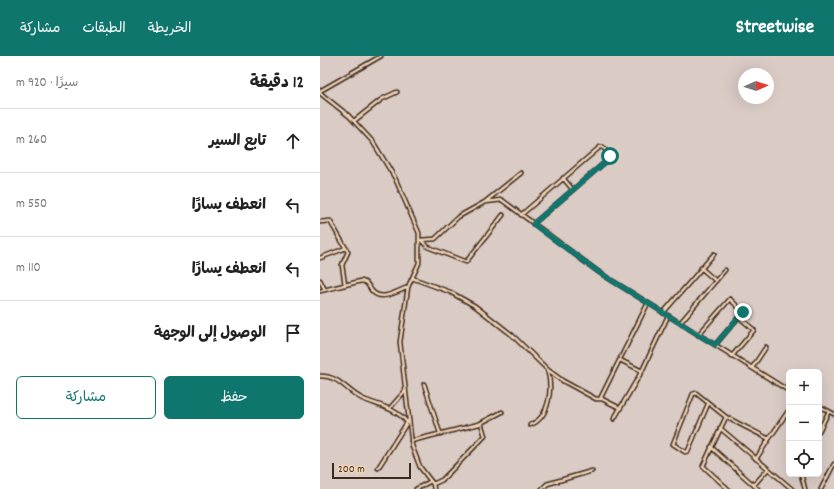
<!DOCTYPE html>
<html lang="ar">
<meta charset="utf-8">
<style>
body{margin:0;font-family:Dekko,"Playpen Sans Arabic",sans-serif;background:#f2f2f2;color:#222;direction:rtl}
.controls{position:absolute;right:12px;bottom:12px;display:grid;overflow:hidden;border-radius:6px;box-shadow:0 4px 16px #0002}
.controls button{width:36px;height:36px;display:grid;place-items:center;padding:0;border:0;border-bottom:1px solid #e0e0e0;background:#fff;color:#222;font:20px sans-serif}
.compass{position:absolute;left:418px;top:12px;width:36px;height:36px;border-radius:50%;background:#fff;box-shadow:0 4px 16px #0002;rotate:87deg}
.scale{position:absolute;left:12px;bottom:10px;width:79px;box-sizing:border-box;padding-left:4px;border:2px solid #3b2a1e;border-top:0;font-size:11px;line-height:14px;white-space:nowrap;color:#3b2a1e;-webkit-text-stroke:3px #f0d3b6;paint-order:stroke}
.stop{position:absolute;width:12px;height:12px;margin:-9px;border:3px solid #0f766e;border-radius:50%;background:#fff}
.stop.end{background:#0f766e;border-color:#fff;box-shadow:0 1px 4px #0008}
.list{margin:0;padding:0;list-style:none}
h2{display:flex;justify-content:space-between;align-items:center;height:52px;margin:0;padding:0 16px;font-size:17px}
h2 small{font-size:13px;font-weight:400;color:#767676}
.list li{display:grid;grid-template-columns:26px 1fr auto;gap:12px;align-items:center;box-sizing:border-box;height:64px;padding:0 16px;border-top:1px solid #e0e0e0}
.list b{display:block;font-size:15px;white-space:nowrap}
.list em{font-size:13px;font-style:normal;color:#767676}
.actions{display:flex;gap:8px;padding:12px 16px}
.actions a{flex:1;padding:9px 0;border:1px solid #0f766e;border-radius:6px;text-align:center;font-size:14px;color:#0f766e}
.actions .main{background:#0f766e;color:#fff}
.icon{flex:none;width:22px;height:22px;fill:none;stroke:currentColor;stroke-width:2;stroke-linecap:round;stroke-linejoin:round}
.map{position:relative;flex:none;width:514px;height:433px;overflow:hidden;direction:ltr}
header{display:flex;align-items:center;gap:24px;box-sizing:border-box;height:56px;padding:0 20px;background:#0f766e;color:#fff}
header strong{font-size:19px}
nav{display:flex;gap:22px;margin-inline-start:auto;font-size:14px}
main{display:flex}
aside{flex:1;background:#fff}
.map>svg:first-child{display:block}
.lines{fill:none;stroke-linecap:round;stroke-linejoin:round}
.minor-casing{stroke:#3b2a1e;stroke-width:5.5}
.minor{stroke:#f0d3b6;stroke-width:2.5}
.route{stroke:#0f766e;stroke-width:5}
</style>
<header>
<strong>Streetwise</strong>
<nav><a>الخريطة</a><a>الطبقات</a><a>مشاركة</a></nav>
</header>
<main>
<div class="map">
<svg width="514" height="433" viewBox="0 0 514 433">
<rect width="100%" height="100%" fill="#dacbc5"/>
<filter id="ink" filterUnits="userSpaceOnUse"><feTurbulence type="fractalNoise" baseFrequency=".025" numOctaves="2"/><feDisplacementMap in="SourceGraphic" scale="8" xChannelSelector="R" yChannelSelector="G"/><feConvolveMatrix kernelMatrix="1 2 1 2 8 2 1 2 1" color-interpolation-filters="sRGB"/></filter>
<g filter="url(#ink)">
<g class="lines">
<defs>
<path id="minor" d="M0,35l61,-35
M0,37l29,23 24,26 22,36 24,55v30l-11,24 -8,55 12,104 8,21 13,17 1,5
M34,65l28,-22 15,-7
M243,122l10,12
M165,146l17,-2 98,73 189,118
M201,159l79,-68h3l7,9v2l-77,66
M0,166l10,-1 18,31 -6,13 3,20
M100,184l15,-1 23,-22 27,-15 36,-29
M102,185l6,6 38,15 37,-47
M0,202l26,-10
M381,212l15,13
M92,222l38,14 25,14 37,29 36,35 15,11 33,18h5
M0,224l5,10
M0,235l41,-10c7,1 7,5 11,10 9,11 26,0 36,-4
M343,257l51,-59
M360,267l45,-53
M378,279l32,-36 13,13 -28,33
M412,300l22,-26 -15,-13
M300,304l22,11
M432,312l14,-21
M0,320c19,-1 27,16 43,23 17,7 32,9 44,23
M104,328l16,49
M388,348l-20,47 -3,1 -12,-8 20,-50 3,-1 30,24 43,22 -13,20
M499,350l15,8
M70,352l15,-17
M300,352l-18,-9 -1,-2 47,-94
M406,361l-23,49 25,23
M294,363l28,-48 26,-55
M210,369c20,-7 23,-38 17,-56
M400,372l72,61
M499,375l10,-20
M449,383l20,-29
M91,385l68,-17 23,-12
M391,391l47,42
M58,412l30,-47
M481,418l4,15
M113,428l9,-4 43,-44 -4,-13
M434,429l14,-16
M96,433l15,-8
M222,433l5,-5 45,-13
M501,433l13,-25"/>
</defs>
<use href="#minor" class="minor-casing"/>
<use href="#minor" class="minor"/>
</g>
</g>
<g class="lines" filter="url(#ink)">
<path class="route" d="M290,100v2l-77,66 67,49 115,72 28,-33"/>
</g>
</svg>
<div class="controls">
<button>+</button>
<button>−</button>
<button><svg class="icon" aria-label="locate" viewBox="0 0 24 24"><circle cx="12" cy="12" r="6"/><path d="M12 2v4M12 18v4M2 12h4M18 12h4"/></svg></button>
</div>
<svg class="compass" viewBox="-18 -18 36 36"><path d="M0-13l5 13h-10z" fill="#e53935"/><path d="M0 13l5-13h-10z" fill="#767676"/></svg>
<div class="scale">200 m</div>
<div class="stop" style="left:290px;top:100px"></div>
<div class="stop end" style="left:423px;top:256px"></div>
</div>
<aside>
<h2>12 دقيقة<small>سيرًا · 920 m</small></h2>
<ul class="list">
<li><svg class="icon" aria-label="ahead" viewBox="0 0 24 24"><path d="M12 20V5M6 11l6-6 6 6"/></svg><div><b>تابع السير</b></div><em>260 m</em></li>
<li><svg class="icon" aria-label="left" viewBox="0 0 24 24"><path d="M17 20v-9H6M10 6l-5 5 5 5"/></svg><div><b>انعطف يسارًا</b></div><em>550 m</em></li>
<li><svg class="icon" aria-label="left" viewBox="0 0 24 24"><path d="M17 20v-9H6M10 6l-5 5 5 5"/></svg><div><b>انعطف يسارًا</b></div><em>110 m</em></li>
<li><svg class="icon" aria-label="arrive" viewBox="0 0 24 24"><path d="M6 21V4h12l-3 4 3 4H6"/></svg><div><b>الوصول إلى الوجهة</b></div></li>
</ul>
<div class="actions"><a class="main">حفظ</a><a>مشاركة</a></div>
</aside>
</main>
